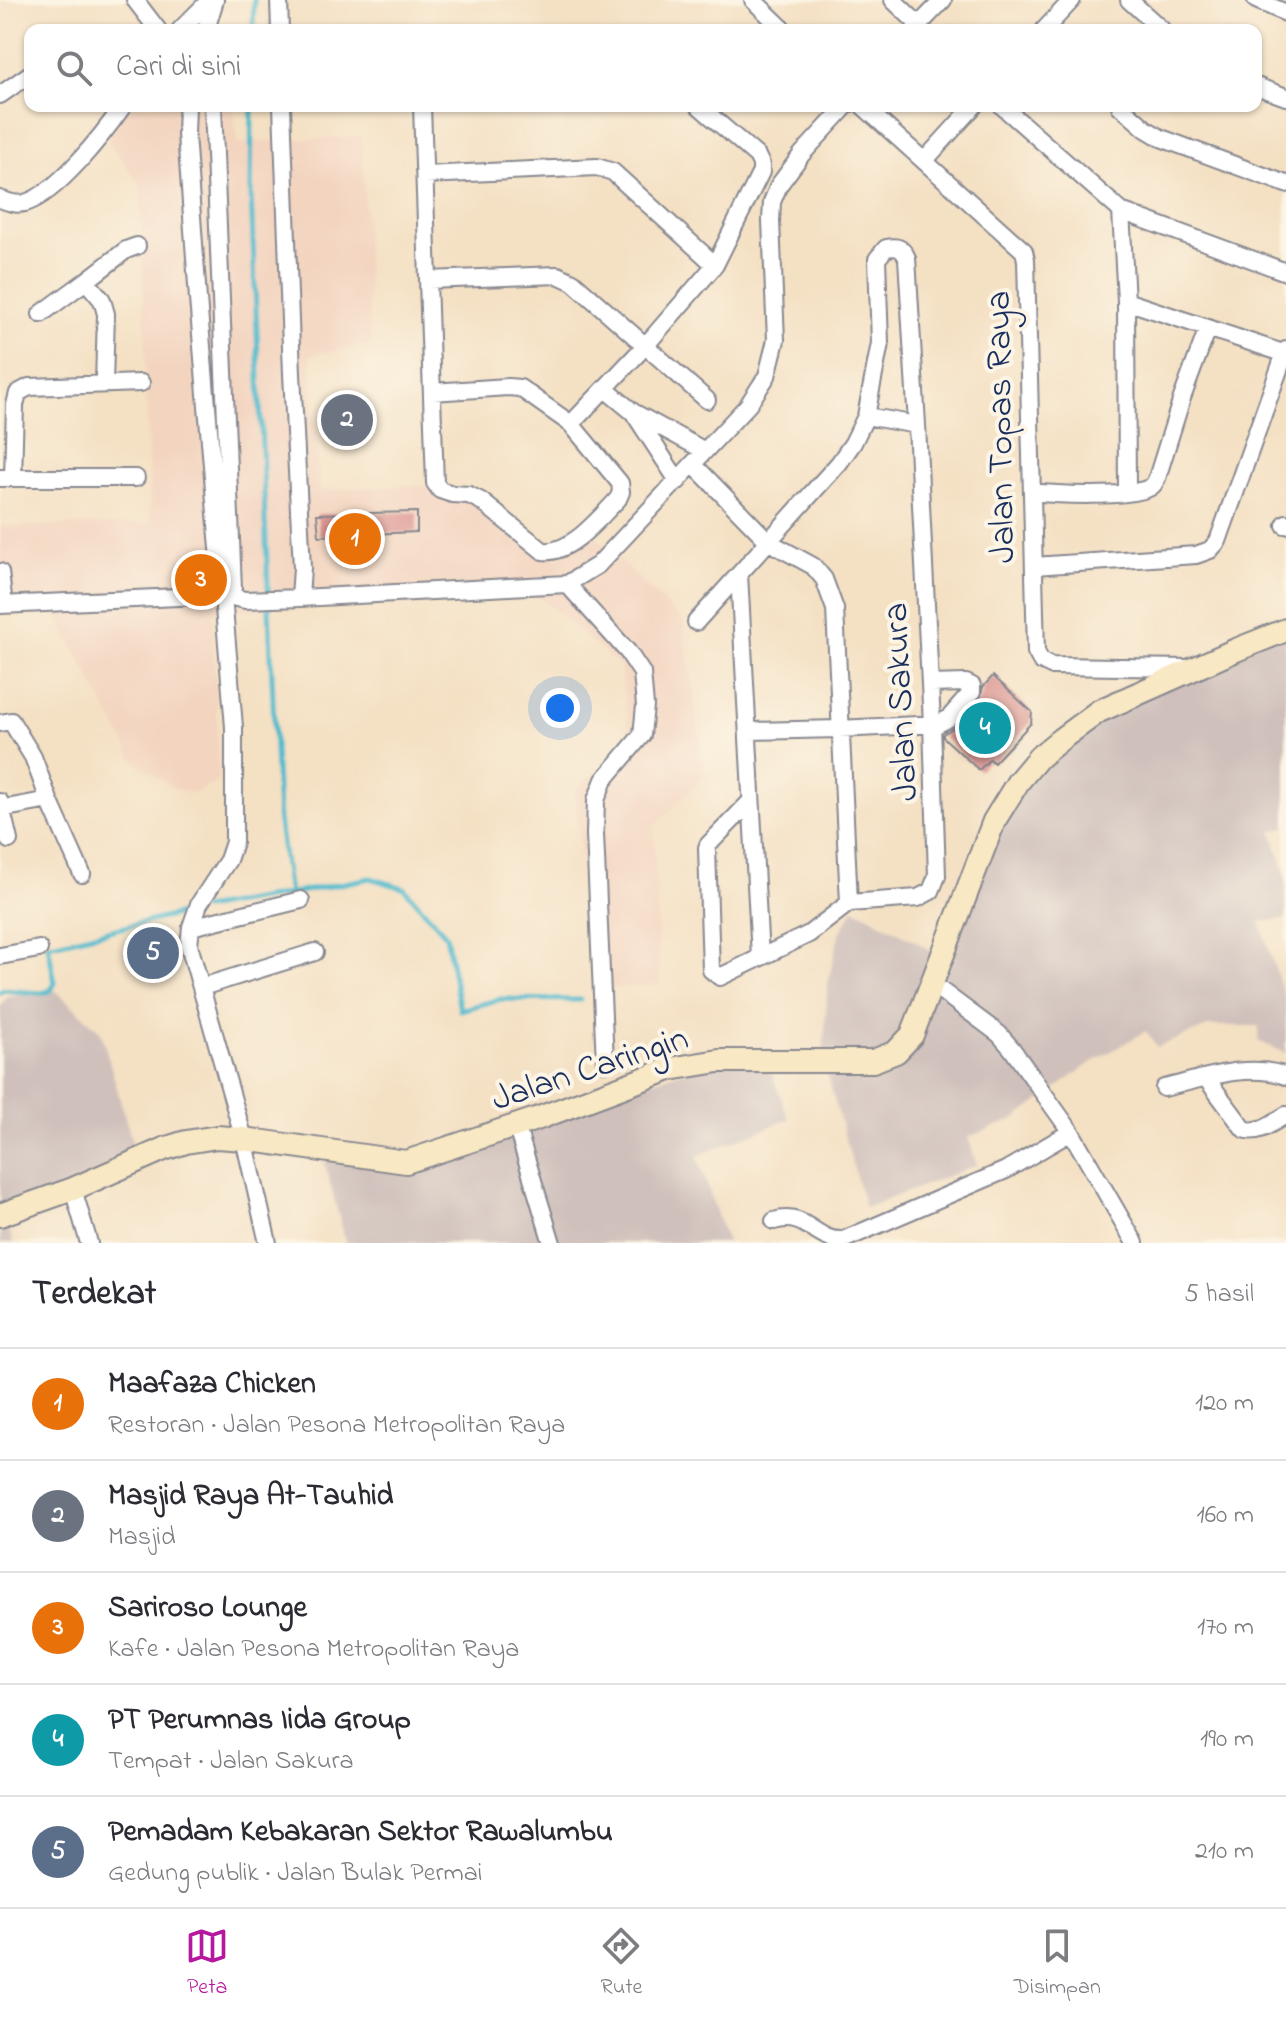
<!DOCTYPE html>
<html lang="id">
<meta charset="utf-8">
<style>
body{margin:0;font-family:"Indie Flower",sans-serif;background:#f7f7f7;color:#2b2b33}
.you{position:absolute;left:560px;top:708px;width:28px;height:28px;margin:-20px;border:6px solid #fff;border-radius:50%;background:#1a73e8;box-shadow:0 0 0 12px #1a73e833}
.badge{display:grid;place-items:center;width:52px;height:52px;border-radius:50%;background:#b5179e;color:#fff;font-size:26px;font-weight:700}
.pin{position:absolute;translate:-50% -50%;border:4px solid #fff;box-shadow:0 2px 8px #0006}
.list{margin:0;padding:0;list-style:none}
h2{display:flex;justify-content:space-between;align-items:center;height:104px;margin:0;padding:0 32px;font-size:34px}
h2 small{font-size:26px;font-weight:400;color:#7c7c81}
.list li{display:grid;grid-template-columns:52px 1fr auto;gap:24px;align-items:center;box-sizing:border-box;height:112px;padding:0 32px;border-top:2px solid #e1e1e2}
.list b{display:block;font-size:30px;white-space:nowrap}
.list p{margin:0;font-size:26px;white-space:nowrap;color:#7c7c81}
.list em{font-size:26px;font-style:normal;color:#7c7c81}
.icon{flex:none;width:44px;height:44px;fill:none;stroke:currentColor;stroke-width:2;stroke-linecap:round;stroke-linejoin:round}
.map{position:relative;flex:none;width:1286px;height:1243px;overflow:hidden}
.search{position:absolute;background:#fff;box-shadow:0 2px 6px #0004;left:24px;right:24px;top:24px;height:88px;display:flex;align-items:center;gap:20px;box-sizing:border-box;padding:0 28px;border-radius:16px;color:#7c7c81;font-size:30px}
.sheet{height:664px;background:#fff}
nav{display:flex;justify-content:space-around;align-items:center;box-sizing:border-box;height:112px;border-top:2px solid #e1e1e2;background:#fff;font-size:22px;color:#7c7c81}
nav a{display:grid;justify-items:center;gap:4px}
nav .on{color:#b5179e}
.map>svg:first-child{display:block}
.built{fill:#f3d4bf}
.industrial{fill:#cfc0bb}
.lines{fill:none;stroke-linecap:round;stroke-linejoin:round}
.stream{stroke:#50bacd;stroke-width:5}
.building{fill:#da8e8b}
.minor-casing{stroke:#888890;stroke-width:20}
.secondary-casing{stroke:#888890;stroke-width:26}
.minor{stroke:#fff;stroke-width:16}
.secondary{stroke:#f8e8c3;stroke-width:22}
.labels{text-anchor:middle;stroke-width:8;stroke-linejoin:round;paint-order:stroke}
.street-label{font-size:36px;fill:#1b2f5e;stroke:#fcf5e5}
</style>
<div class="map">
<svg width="1286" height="1243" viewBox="0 0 1286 1243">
<rect width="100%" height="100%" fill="#fcf5e5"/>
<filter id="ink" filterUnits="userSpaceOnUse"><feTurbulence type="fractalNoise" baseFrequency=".0125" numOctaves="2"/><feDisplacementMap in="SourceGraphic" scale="16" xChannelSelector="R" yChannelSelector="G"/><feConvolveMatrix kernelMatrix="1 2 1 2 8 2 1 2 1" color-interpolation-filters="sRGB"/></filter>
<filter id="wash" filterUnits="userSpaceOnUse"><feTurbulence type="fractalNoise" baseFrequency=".006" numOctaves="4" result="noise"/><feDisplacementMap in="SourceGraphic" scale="32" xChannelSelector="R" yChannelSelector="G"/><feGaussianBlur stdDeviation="1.8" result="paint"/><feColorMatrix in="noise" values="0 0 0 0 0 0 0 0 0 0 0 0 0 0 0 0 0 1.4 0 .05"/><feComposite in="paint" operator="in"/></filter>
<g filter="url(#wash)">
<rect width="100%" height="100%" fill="#f4e0c3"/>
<path class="built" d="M128,106h106l3,37 125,-7 8,208 -60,12 10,134 101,-5 57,9 60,60 20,5 37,-23 88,85 22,154 -51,52 6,158 -64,4 -22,-199 56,-45 -10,-79 -88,-75 -319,21 6,169 -25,12 -21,-5 -40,-29 -76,-144 -57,1v-90l150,-2 -9,-338 -34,-46z"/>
<path class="industrial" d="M1286,631v196l-14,4 14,47v41l-26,3 26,80v51l-28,-12 1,-15h-49l-53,21 -11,-16 -57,33 -74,55 -47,18 9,28 -112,43 -42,-148 5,-78 11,-47 15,-27 88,48 53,-138 101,-107z
M54,989l47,43 37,131 -134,48 9,32h-13v-236l8,-11z
M766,1058l23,61 -92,37 30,87h-381l-25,-94 86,13 310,-102z"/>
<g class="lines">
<path class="stream" d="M253,30l1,-30
M289,894l81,-16 34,10 42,47 14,75 41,-11 79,1
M203,909l86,-15 -11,-79 -27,-620 1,-89
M0,992l3,-2 38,3 9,-2 5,-8 -7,-38 145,-34"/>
</g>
<g id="blocks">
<path class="building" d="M417,512v20l-98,4 -2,-22z
M993,676l39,36 -1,11 -37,40 -4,-4 -11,11 -36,-33v-3l14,-8 23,-27 3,-12z"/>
</g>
</g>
<g filter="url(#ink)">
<use href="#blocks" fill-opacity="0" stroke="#888890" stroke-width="2"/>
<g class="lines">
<defs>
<path id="minor" d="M135,0l23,30
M279,0l1,30
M753,0l31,30
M893,0l26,25
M1129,0l33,30
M1256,0l30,13
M180,30l30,-30
M206,30l9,-30
M914,30l29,-30
M1044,30l28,-30
M1256,86l30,11
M0,95l30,-21
M187,106l-1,28 12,165 36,428v115l-6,18 -29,44 -8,23 -2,18 55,194 24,104
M213,106l20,482
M282,106l10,268 10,194 -2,30
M422,106l13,377 5,7 12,4 17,1 12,6 62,50c27,4 58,-35 75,-52l3,-7 -1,-9 -49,-59 -51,-36 -12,-1 -76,5
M863,106l161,145 2,9 10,392 5,9 10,5 139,2
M1002,106l119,105 165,61
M1120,106l26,23 15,9 125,46
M925,160l49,-54
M425,175l172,-8 16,5 102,93
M0,199c8,3 16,6 25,4 32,-9 79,-70 98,-97
M1121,211l5,90 1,191
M428,280l130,-5 15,7 134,118
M86,281l40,-31 11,-4
M1126,301l160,53
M41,314l45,-33 16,19 4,14 -2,70
M605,389l28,23 72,39
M635,415l43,66
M571,424l75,-79 69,-80 46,-93v-8l-4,-8 -58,-50
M694,465l75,77 44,24 11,13 11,30 14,294
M0,478h136
M13,478l2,-73 3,-12 11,-6 112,-4
M1032,492c25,3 95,6 117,-4 5,-3 5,-4 8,-10l25,-80 26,-70
M1285,525l1,-2
M1034,566l162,-11 14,-5 8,-9 68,-191
M0,572l4,33
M739,574l21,383
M567,584l61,68 14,21 3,33 -3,29 -38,45 -8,20 -1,34 10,229
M0,605l223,-10 22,5 55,-2 267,-14 31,-19 150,-160 19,-29 9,-36 -5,-119 1,-19 7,-17 23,-31 44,-48
M696,622l143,-159 14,-20 13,-27 14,-73 -3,-84 9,-11c11,-2 16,-1 21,10l10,167 -51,-9
M0,723l11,-2 22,36 16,43 33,74
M749,731l90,-2 99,-5 11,-6 23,-26v-6l-6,-3 -36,1
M751,801l-43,44 -1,3 4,122 9,7 89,-43 40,-31
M0,802l9,38
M1,809l48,-9
M849,903l69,-5 13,-7 6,-15 -5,-152 -15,-299
M191,927l110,-27
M0,956l39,-7
M932,984l67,50 13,15 59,83 64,111
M202,987l113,-35
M1206,1078l38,51c15,6 29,-7 42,-14
M1164,1088c38,-9 84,-26 122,-12
M516,1125l36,118
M73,1189l16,54
M774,1221c33,-10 41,21 69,19l163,-70 65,-38"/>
<path id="secondary" d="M0,1215l73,-26 91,-40 22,-7 31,-5 27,2 162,23 133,-44 131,-49 49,-8h154l23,-9 16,-17 82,-214 24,-39 21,-25 22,-18 38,-28 137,-61 50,-20"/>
</defs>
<use href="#minor" class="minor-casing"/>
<use href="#secondary" class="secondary-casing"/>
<use href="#minor" class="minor"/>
<use href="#secondary" class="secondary"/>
</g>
</g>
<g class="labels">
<g class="street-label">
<text transform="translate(998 427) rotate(-91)" y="13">Jalan Topas Raya</text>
<text transform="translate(898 702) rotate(-93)" y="13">Jalan Sakura</text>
<text transform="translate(589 1066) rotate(-18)" y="13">Jalan Caringin</text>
</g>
</g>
</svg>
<div class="you"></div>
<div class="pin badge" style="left:355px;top:539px;background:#e8710a">1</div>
<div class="pin badge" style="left:347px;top:420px;background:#6b7280">2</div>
<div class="pin badge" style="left:201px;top:580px;background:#e8710a">3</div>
<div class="pin badge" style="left:985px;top:728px;background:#0f9aa8">4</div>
<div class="pin badge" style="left:153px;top:953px;background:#5c6f8a">5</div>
<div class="search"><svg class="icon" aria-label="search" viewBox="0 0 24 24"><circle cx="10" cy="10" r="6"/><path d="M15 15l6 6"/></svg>Cari di sini</div>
</div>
<section class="sheet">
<h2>Terdekat<small>5 hasil</small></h2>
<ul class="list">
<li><span class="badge" style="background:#e8710a">1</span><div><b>Maafaza Chicken</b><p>Restoran · Jalan Pesona Metropolitan Raya</p></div><em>120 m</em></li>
<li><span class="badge" style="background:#6b7280">2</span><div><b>Masjid Raya At-Tauhid</b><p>Masjid</p></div><em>160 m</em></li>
<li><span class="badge" style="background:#e8710a">3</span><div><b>Sariroso Lounge</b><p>Kafe · Jalan Pesona Metropolitan Raya</p></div><em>170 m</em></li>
<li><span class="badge" style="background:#0f9aa8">4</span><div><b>PT Perumnas Iida Group</b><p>Tempat · Jalan Sakura</p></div><em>190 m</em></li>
<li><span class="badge" style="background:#5c6f8a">5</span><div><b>Pemadam Kebakaran Sektor Rawalumbu</b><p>Gedung publik · Jalan Bulak Permai</p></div><em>210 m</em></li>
</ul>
</section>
<nav>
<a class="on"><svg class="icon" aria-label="map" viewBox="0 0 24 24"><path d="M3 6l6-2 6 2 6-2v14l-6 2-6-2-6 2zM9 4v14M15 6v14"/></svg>Peta</a>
<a><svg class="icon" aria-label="directions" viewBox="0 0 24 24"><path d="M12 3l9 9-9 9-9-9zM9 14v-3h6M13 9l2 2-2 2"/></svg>Rute</a>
<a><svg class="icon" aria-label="saved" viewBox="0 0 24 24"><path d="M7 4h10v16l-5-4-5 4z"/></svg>Disimpan</a>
</nav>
